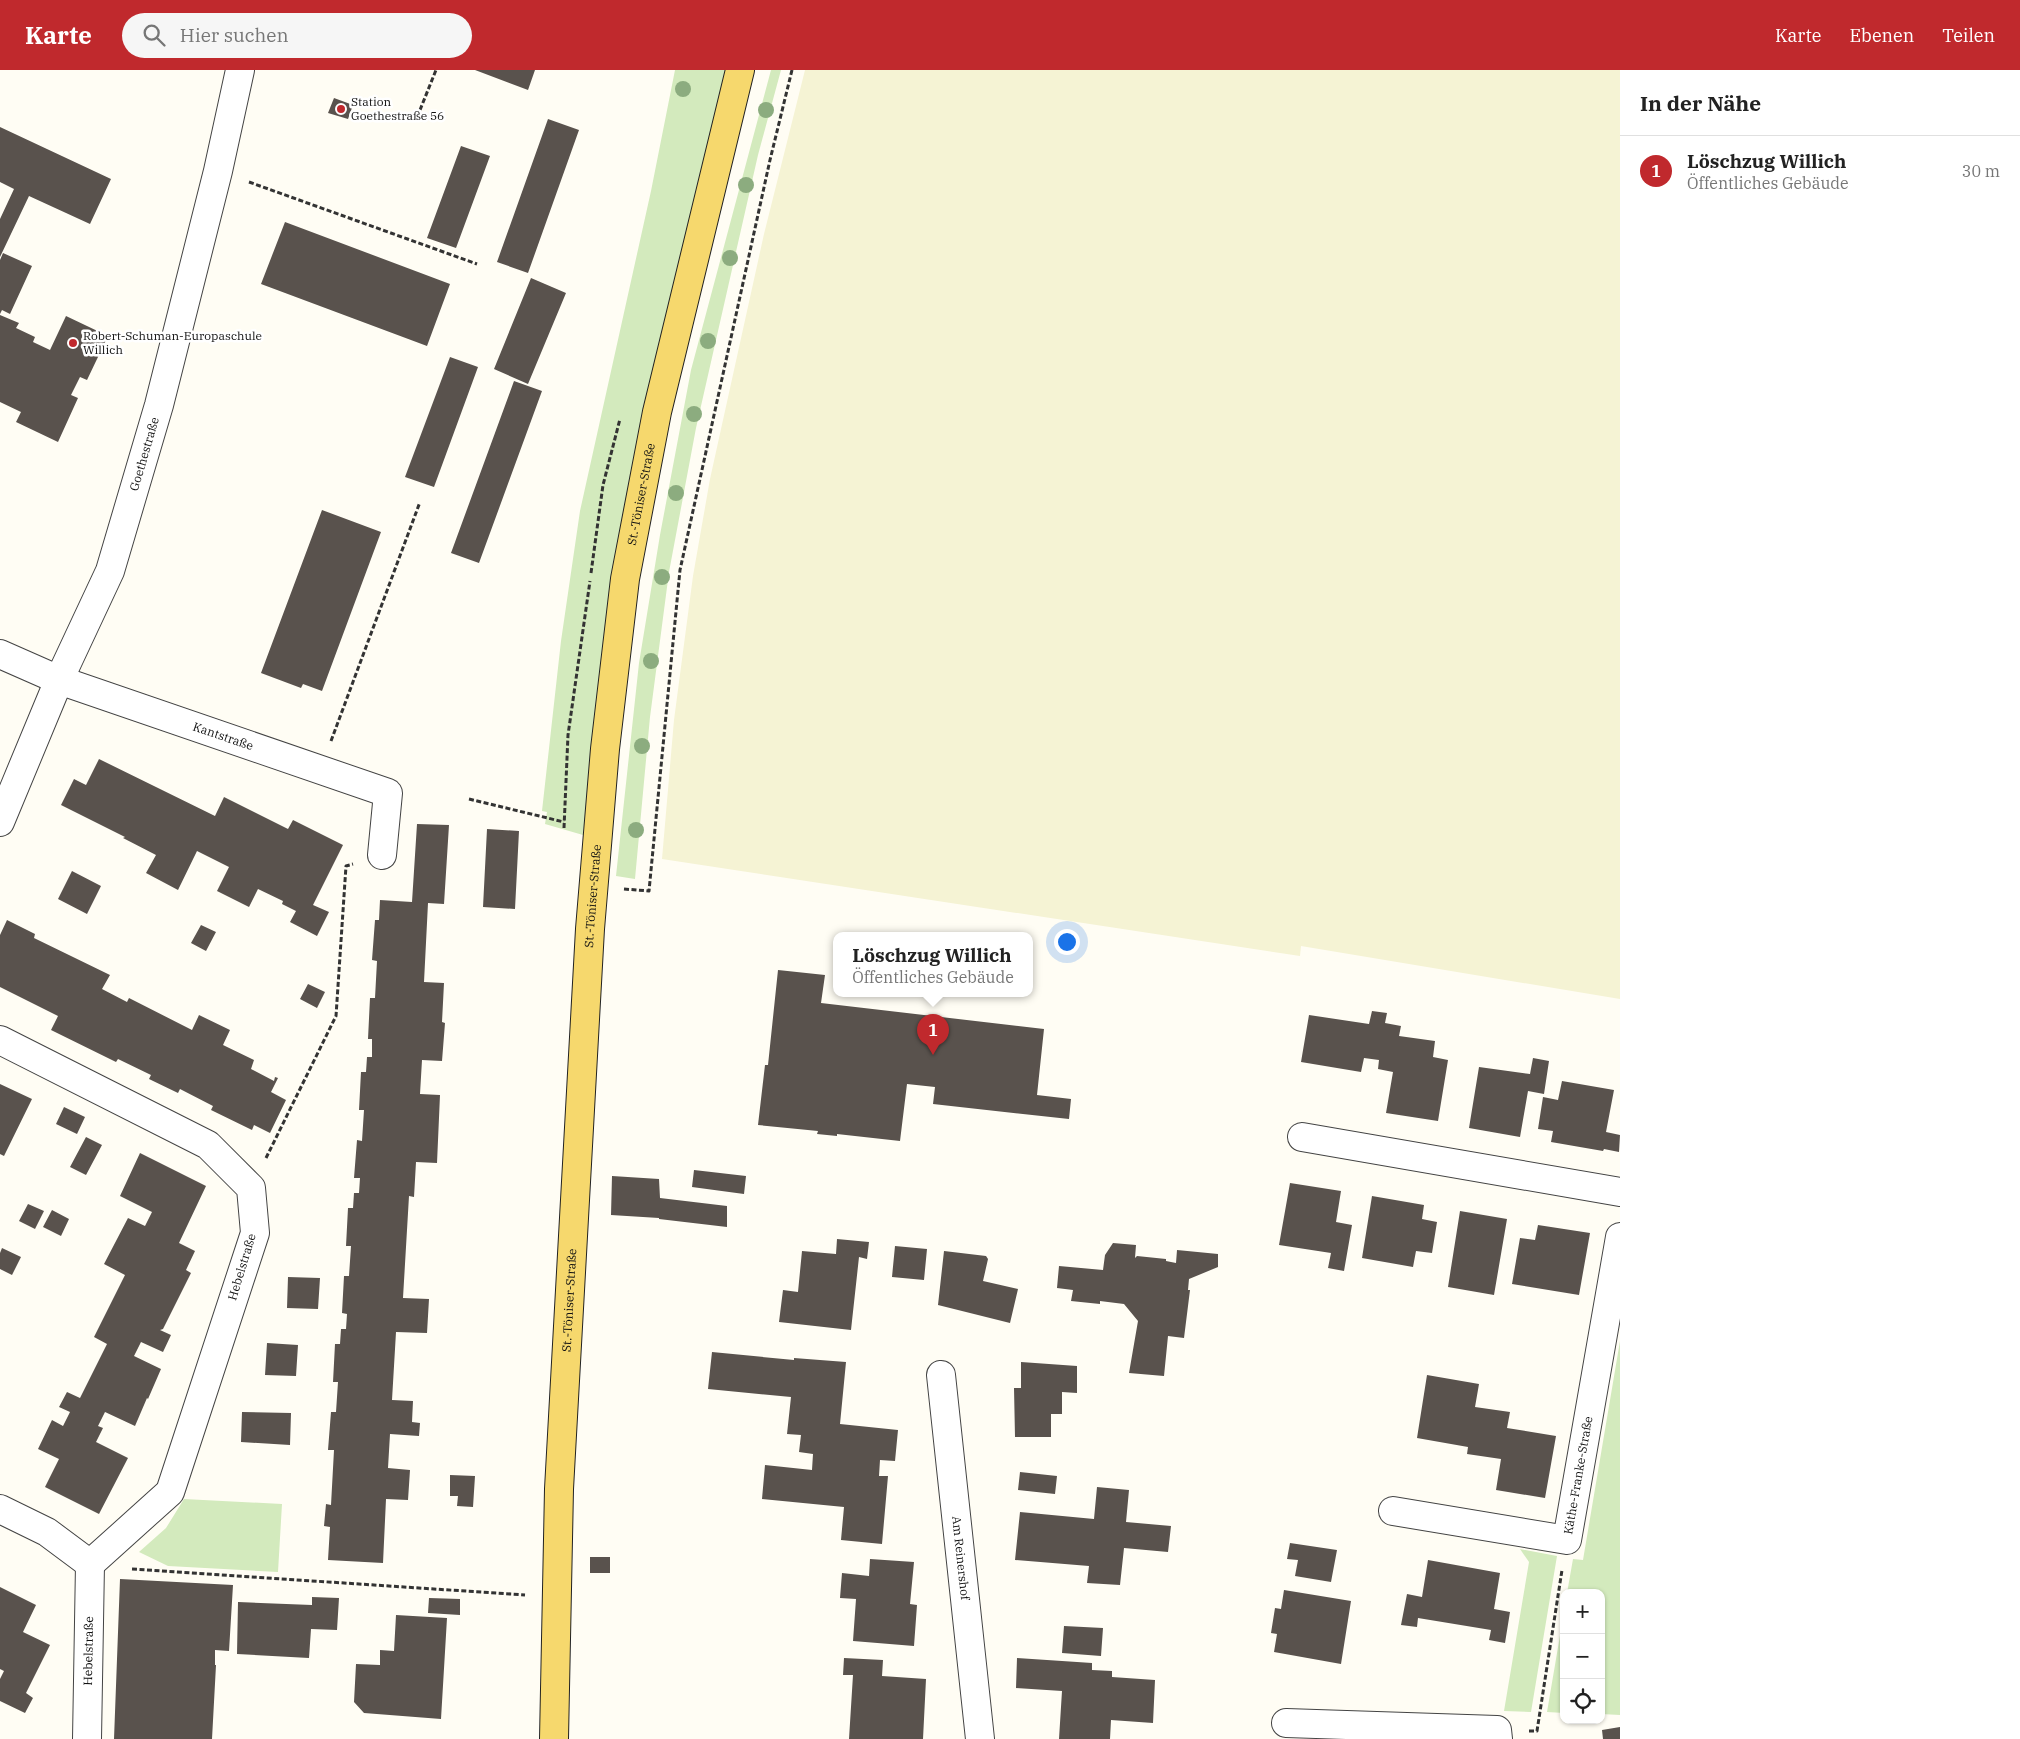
<!DOCTYPE html>
<html lang="de">
<meta charset="utf-8">
<style>
body{margin:0;font-family:"IBM Plex Serif",serif;background:#f6f6f6;color:#222}
.controls{position:absolute;right:15px;bottom:15px;display:grid;overflow:hidden;border-radius:10px;box-shadow:0 1px 4px #0004}
.controls button{width:45px;height:45px;display:grid;place-items:center;padding:0;border:0;border-bottom:1px solid #e0e0e0;background:#fff;color:#222;font:25px sans-serif}
.you{position:absolute;left:1066px;top:871px;width:18px;height:18px;margin:-12px;border:4px solid #fff;border-radius:50%;background:#1a73e8;box-shadow:0 0 0 8px #1a73e833}
.badge{display:grid;place-items:center;width:32px;height:32px;border-radius:50%;background:#c0292d;color:#fff;font-size:16px;font-weight:700}
.pin{position:absolute;translate:-50% -41px;filter:drop-shadow(0 1px 2px #0008)}
.pin::after{content:'';position:absolute;top:26px;width:18px;height:15px;background:inherit;clip-path:polygon(0 0,100% 0,50% 100%)}
.popup{position:absolute;left:833px;top:862px;width:200px;height:65px;box-sizing:border-box;display:grid;place-content:center;border-radius:10px;background:#fff;filter:drop-shadow(0 1px 4px #0005);font-size:16px;white-space:nowrap;color:#767676}
.popup b{font-size:19px;color:#222}
.popup::after{content:'';position:absolute;left:50%;top:100%;margin-left:-10px;border:10px solid transparent;border-top-color:#fff}
.list{margin:0;padding:0;list-style:none}
h2{display:flex;justify-content:space-between;align-items:center;height:65px;margin:0;padding:0 20px;font-size:21px}
h2 small{font-size:16px;font-weight:400;color:#767676}
.list li{display:grid;grid-template-columns:32px 1fr auto;gap:15px;align-items:center;box-sizing:border-box;height:70px;padding:0 20px;border-top:1px solid #e0e0e0}
.list b{display:block;font-size:19px;white-space:nowrap}
.list p{margin:0;font-size:16px;white-space:nowrap;color:#767676}
.list em{font-size:16px;font-style:normal;color:#767676}
.icon{flex:none;width:28px;height:28px;fill:none;stroke:currentColor;stroke-width:2;stroke-linecap:round;stroke-linejoin:round}
.map{position:relative;flex:none;width:1620px;height:1669px;overflow:hidden}
header{display:flex;align-items:center;gap:30px;box-sizing:border-box;height:70px;padding:0 25px;background:#c0292d;color:#fff}
header strong{font-size:24px}
nav{display:flex;gap:28px;margin-inline-start:auto;font-size:18px}
.search{width:350px;height:45px;background:#f6f6f6;display:flex;align-items:center;gap:12px;box-sizing:border-box;padding:0 18px;border-radius:28px;color:#767676;font-size:19px}
main{display:flex}
aside{flex:1;background:#fff}
.map>svg:first-child{display:block}
.farmland{fill:#f5f3d4}
.green{fill:#d3eabd}
.building{fill:#59524d}
.lines{fill:none;stroke-linecap:round;stroke-linejoin:round}
.minor-casing{stroke:#444;stroke-width:30}
.major-casing{stroke:#222;stroke-width:30}
.path{stroke:#333;stroke-width:3;stroke-dasharray:5 2.5;stroke-linecap:butt}
.minor{stroke:#fff;stroke-width:28}
.major{stroke:#f6d86d;stroke-width:28}
.tree{fill:#8cac7f}
.poi-dot{fill:#c0292d;stroke:#fff;stroke-width:2}
.labels{text-anchor:middle;stroke-width:5;stroke-linejoin:round;paint-order:stroke}
.poi-label{font-size:12px;fill:#111;stroke:#fff;text-anchor:start}
.street-label{font-size:12px;fill:#111;stroke:#fff}
</style>
<header>
<strong>Karte</strong>
<div class="search"><svg class="icon" aria-label="search" viewBox="0 0 24 24"><circle cx="10" cy="10" r="6"/><path d="M15 15l6 6"/></svg>Hier suchen</div>
<nav><a>Karte</a><a>Ebenen</a><a>Teilen</a></nav>
</header>
<main>
<div class="map">
<svg width="1620" height="1669" viewBox="0 0 1620 1669">
<rect width="100%" height="100%" fill="#fffdf4"/>
<path class="farmland" d="M805,0h815v929l-319,-53 -1,10 -638,-97 12,-139 19,-144 17,-97 54,-245z"/>
<path class="green" d="M675,0h55l-66,255 -47,226 -34,284 -38,-11 2,-12 -5,-1 19,-170 19,-130 71,-320z
M771,0h10l-23,85 -62,273 -27,144 -19,145 -15,162 -19,-3 23,-213 21,-128 31,-165z
M1620,1271v374l-19,-1v-121h-34l6,-34 10,1z
M184,1429l98,5 -4,68 -110,-6 -29,-14 27,-24z
M1520,1479l37,7 -26,156 -27,-1 25,-149z
M1564,1542v101l-17,-1z"/>
<path class="building" d="M475,0h60l-7,20z
M334,28l19,7 -5,14 -20,-6z
M548,49l31,11 -51,143 -31,-11z
M0,57l111,52 -21,45 -61,-28 -29,61v-38l14,-30 -14,-7z
M461,76l29,10 -34,92 -29,-10z
M285,152l165,62 -23,62 -166,-62z
M3,183l29,13 -22,48 -8,-4 -2,4v-54z
M531,208l35,15 -38,91 -34,-15z
M0,245l19,8 -3,5 19,9 -2,5 17,8 16,-34 42,20 -21,44 -7,-3 -9,18 7,3 -20,44 -42,-20 5,-10 -21,-10z
M450,287l28,10 -44,120 -29,-10z
M514,311l28,10 -63,172 -28,-10z
M322,440l59,22 -59,159 -19,-7 -2,4 -40,-15z
M99,689l116,57 9,-19 64,32 5,-9 50,25 -30,60 16,7 -12,24 -27,-14 6,-11 -14,-7 1,-3 -25,-12 -9,18 -32,-16 12,-24 -32,-16 -19,39 -32,-17 10,-18 -33,-17 2,-1 -64,-32 13,-26 12,6z
M417,754l32,1 -5,79 -16,-1 -4,79 20,1 -2,39 3,1 -3,38 -20,-1 -2,34 20,1 -3,68 -21,-1 -2,35 -5,-1 -6,102 26,1 -2,34 -31,-1 -4,68 21,1 -1,21 8,1 -1,13 -29,-2 -2,34 22,2 -2,30 -22,-1 -3,64 -55,-3 2,-33 -6,-1 2,-22 5,1 3,-55h-6l3,-38h5l2,-30h-5l2,-38h5l1,-15h5l1,-15 -5,-1 2,-37h5l2,-30h-5l2,-38h5l1,-15h5l1,-15h-6l3,-38 5,1 2,-31h-5l2,-38h5l1,-15h5v-18h-4l2,-41h5l2,-37 -5,-1 3,-40h4l1,-20 32,2z
M487,759l32,2 -4,78 -32,-2z
M72,801l29,15 -14,28 -29,-15z
M7,850l28,14 -1,4 76,37 -8,14 25,13 2,-4 63,32 7,-15 31,15 -7,15 31,15 -3,9 23,12 1,-4 3,1 -7,14 15,8 -16,33 -16,-8 -2,5 -41,-20 2,-4 -33,-17 -2,4 -29,-14 2,-4 -33,-16 -2,3 -65,-32 7,-14 -58,-29v-52z
M201,855l15,7 -10,19 -15,-8z
M778,900l47,5 -4,28 223,26 -7,66 34,4 -2,20 -136,-15 2,-17 -28,-3 -7,57 -63,-7v2l-20,-2 1,-3 -60,-6 7,-60h3z
M308,914l17,8 -8,16 -17,-9z
M1372,941l15,2 -2,10 16,3 -2,10 36,5 -2,16 15,3 -10,61 -52,-8 7,-41 -15,-3 1,-9 -15,-2 -3,14 -60,-10 8,-47 60,9z
M1533,988l16,3 -5,33 -16,-3 -8,46 -51,-9 10,-61 51,7z
M1562,1011l52,9 -8,42 14,3 -1,17 -15,-3 -1,2 -52,-9 2,-11 -15,-2 5,-32 15,3z
M0,1014l32,15 -28,57 -4,-2z
M64,1037l21,10 -8,17 -21,-10z
M86,1067l16,8 -16,30 -16,-8z
M140,1083l66,33 -27,57 16,8 -9,19 5,3 -28,56 -3,1 11,5 -8,17 -22,-10 -7,14 27,13 -13,30 -1,-1 -12,28 -30,-14 -7,14 5,2 -7,14 32,16 -29,56 -54,-27 14,-28 -21,-10 14,-29 11,6 7,-14 -11,-5 8,-15 13,6 27,-54 -13,-7 31,-62 -21,-11 24,-46 17,8 7,-14 -32,-16z
M694,1100l52,6 -2,18 -52,-7z
M612,1106l47,3 1,19 67,8v21l-68,-8v-1l-48,-3z
M1290,1113l51,8 -5,31 16,3 -8,46 -16,-3 3,-15 -52,-8z
M1372,1126l52,9 -2,14 15,3 -5,31 -16,-2 -3,16 -51,-9z
M28,1134l16,7 -9,18 -16,-8z
M52,1140l17,9 -8,17 -18,-9z
M1460,1141l47,8 -13,76 -46,-8z
M1538,1155l52,8 -11,62 -67,-11 8,-46 15,2z
M837,1169l32,3 -2,17 -8,-2 -8,73 -72,-8 4,-32 15,2 4,-41 34,3z
M1113,1173l23,2 -1,13 2,-2 29,3v2l10,2 1,-13 41,4v13l-29,12 -1,11h2l-6,48 -16,-2 -4,40 -35,-3 9,-52 -14,-17 -24,-3v3l-29,-3 2,-11 -16,-2 2,-22 44,4 2,-15z
M895,1176l32,3 -3,31 -32,-3z
M2,1178l19,9 -9,18 -12,-6v-16z
M944,1181l42,5 2,3 -5,22 35,8 -8,34 -72,-18z
M288,1207l32,1 -2,31 -31,-1z
M267,1273l31,2 -2,31 -31,-1z
M712,1282l82,8v-2l52,4 -6,62 58,6 -3,31 -15,-1 -1,16h9l-6,68 -41,-4 3,-33 -82,-8 3,-34 47,5 1,-16 -14,-2 2,-17 -14,-1 4,-37 -83,-8z
M1021,1292l56,4v27l-15,-1v22h-11v23h-36l-1,-49h7z
M1427,1305l52,9 -4,23 35,5 -3,16 49,8 -11,62 -49,-8 5,-31 -34,-5 1,-7 -51,-9z
M242,1342l49,1 -1,32 -49,-3z
M1020,1402l37,4 -2,18 -37,-4z
M450,1405l25,1 -2,31 -16,-1 1,-10h-8z
M1097,1417l32,3 -3,32 45,4 -3,26 -44,-4 -4,37 -33,-2 2,-17 -74,-6 5,-48 74,7z
M1290,1473l47,7 -6,32 -36,-6 3,-16 -11,-1z
M590,1487h20v16h-20z
M870,1489l44,3 -4,42 7,1 -3,41 -61,-5 3,-42 -16,-1 2,-25 27,3z
M1428,1490l72,13 -6,36 16,3 -5,31 -16,-3 2,-10 -73,-12 -1,9 -16,-2 6,-31 15,3z
M120,1509l113,6 -4,66 -14,-1v15h1l-4,74h-98z
M0,1517l36,18 -13,27 27,13 -24,48 7,5 -8,15 -25,-12v-22l4,-8 -4,-2z
M1284,1520l67,11 -10,63 -67,-12 3,-18 -6,-1 4,-25 6,1z
M312,1527l27,1 -2,32 -26,-1 -2,29 -72,-4 1,-52 74,3z
M429,1528l31,1v16l-32,-2z
M396,1545l51,3 -6,101 -77,-6 -10,-11 2,-38 24,1v-15l14,1z
M1064,1556l39,2 -2,28 -39,-3z
M844,1588l39,2 -1,16 44,3 -3,60h-74l4,-64h-10z
M1017,1588l75,5v7l20,1v6l43,3 -2,43 -42,-3 -1,19h-51l3,-48 -46,-3z
M1620,1657v12h-17l-1,-9z"/>
<g class="lines">
<defs>
<g id="minor">
<path id="s1" d="M0,584l59,26 329,113 -6,62"/>
<path id="s2" d="M0,752l59,-142 51,-109 49,-166 59,-234 22,-101"/>
<path d="M0,970l208,105 43,43 4,45 -85,259 -80,72 -43,-32 -47,-23"/>
<path d="M1302,1067l318,55"/>
<path id="s3" d="M941,1305l39,364"/>
<path id="s4" d="M1393,1441l174,29 53,-303"/>
<path d="M1286,1653l211,7 1,9"/>
<path id="s5" d="M87,1669l3,-175"/>
</g>
<g id="major">
<path id="s6" d="M554,1669l5,-250 31,-560 15,-180 20,-170 32,-167 83,-342"/>
</g>
</defs>
<use href="#minor" class="minor-casing"/>
<use href="#major" class="major-casing"/>
<path class="path" d="M420,40l16,-40
M249,112l228,82
M591,503l12,-88 17,-66
M331,671l89,-239
M469,729l95,23
M564,758l4,-93 22,-154
M624,819l25,2 31,-321 90,-410 22,-90
M266,1088l70,-142 10,-150 7,-2
M132,1499l393,26
M1529,1661h8l25,-161"/>
<use href="#minor" class="minor"/>
<use href="#major" class="major"/>
</g>
<g class="tree">
<circle cx="683" cy="19" r="8"/>
<circle cx="766" cy="40" r="8"/>
<circle cx="746" cy="115" r="8"/>
<circle cx="730" cy="188" r="8"/>
<circle cx="708" cy="271" r="8"/>
<circle cx="694" cy="344" r="8"/>
<circle cx="676" cy="423" r="8"/>
<circle cx="662" cy="507" r="8"/>
<circle cx="651" cy="591" r="8"/>
<circle cx="642" cy="676" r="8"/>
<circle cx="636" cy="760" r="8"/>
</g>
<g class="poi-dot">
<circle cx="341" cy="39" r="5"/>
<circle cx="73" cy="273" r="5"/>
</g>
<g class="labels">
<g class="poi-label">
<text x="351" y="36">Station<tspan x="351" dy="14">Goethestraße 56</tspan></text>
<text x="83" y="270">Robert-Schuman-Europaschule<tspan x="83" dy="14">Willich</tspan></text>
</g>
<g class="street-label">
<text dy="4" stroke="none"><textPath href="#s2" startOffset="396">Goethestraße</textPath></text>
<text dy="4" stroke="none"><textPath href="#s6" startOffset="1249">St.-Töniser-Straße</textPath></text>
<text dy="4" stroke="none"><textPath href="#s1" startOffset="238">Kantstraße</textPath></text>
<text dy="4" stroke="none"><textPath href="#s6" startOffset="844">St.-Töniser-Straße</textPath></text>
<text transform="translate(242 1197) rotate(-73)" y="4">Hebelstraße</text>
<text dy="4" stroke="none"><textPath href="#s6" startOffset="439">St.-Töniser-Straße</textPath></text>
<text dy="4" stroke="none"><textPath href="#s4" startOffset="242">Käthe-Franke-Straße</textPath></text>
<text dy="4" stroke="none"><textPath href="#s3" startOffset="184">Am Reinershof</textPath></text>
<text dy="4" stroke="none"><textPath href="#s5" startOffset="88">Hebelstraße</textPath></text>
</g>
</g>
</svg>
<div class="controls">
<button>+</button>
<button>−</button>
<button><svg class="icon" aria-label="locate" viewBox="0 0 24 24"><circle cx="12" cy="12" r="6"/><path d="M12 2v4M12 18v4M2 12h4M18 12h4"/></svg></button>
</div>
<div class="you"></div>
<div class="pin badge" style="left:933px;top:985px">1</div>
<div class="popup"><b>Löschzug Willich</b>Öffentliches Gebäude</div>
</div>
<aside>
<h2>In der Nähe<small></small></h2>
<ul class="list">
<li><span class="badge">1</span><div><b>Löschzug Willich</b><p>Öffentliches Gebäude</p></div><em>30 m</em></li>
</ul>
</aside>
</main>
